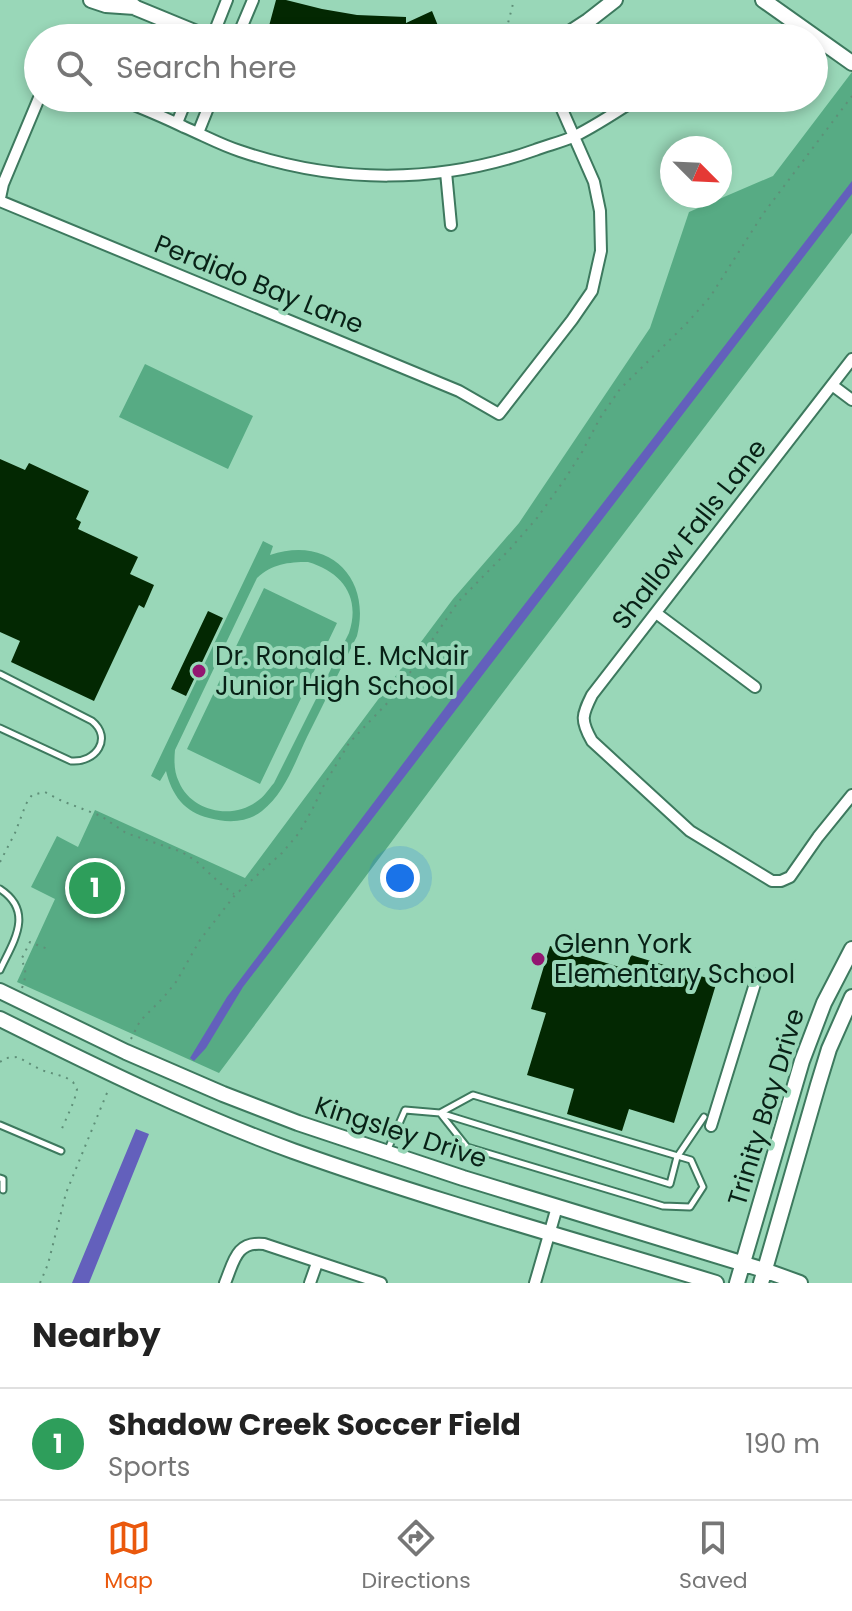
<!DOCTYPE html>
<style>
body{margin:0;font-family:Poppins,sans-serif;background:#f2f2f2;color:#222}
.compass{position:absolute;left:660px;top:136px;width:72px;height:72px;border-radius:50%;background:#fff;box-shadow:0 4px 12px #0003;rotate:114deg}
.you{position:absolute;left:400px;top:878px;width:28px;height:28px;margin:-20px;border:6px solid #fff;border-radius:50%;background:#1a73e8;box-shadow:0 0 0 12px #1a73e833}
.badge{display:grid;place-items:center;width:52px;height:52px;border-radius:50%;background:#ea580c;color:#fff;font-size:26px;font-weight:700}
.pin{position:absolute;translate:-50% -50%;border:4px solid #fff;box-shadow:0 2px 8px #0006}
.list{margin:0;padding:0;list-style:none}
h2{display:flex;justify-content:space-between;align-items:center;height:104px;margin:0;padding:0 32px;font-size:34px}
h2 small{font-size:26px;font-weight:400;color:#767676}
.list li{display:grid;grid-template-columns:52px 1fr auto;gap:24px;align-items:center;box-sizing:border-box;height:112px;padding:0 32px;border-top:2px solid #e0e0e0}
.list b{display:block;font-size:30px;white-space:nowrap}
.list p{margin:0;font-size:26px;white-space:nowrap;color:#767676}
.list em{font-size:26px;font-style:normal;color:#767676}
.icon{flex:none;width:44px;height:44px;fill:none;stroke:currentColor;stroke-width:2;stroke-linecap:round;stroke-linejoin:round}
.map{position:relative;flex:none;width:852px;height:1283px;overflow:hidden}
.search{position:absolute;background:#fff;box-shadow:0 4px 12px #0003;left:24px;right:24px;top:24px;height:88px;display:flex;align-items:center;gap:20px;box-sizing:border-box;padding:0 28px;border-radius:44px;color:#767676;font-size:30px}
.sheet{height:216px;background:#fff}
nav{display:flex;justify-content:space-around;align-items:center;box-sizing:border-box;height:112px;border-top:2px solid #e0e0e0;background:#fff;font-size:22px;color:#767676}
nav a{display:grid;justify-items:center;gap:4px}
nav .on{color:#ea580c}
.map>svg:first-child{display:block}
.green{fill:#57ab84;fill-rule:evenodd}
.water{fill:#6360bc}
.building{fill:#032802}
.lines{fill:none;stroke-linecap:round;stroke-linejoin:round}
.lane-casing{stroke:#3d795e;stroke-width:9}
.street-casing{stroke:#3d795e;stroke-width:14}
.secondary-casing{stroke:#3d795e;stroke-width:18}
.path{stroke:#5f8f78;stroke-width:2;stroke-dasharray:2 6;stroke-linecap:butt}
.lane{stroke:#fff;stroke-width:5}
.street{stroke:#fff;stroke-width:10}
.secondary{stroke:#fff;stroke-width:14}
.poi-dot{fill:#931671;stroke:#99d7b8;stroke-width:3}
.labels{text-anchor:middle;stroke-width:8;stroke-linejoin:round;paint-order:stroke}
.street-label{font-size:26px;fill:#082116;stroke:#99d7b8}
.poi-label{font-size:26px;fill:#082116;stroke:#99d7b8;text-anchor:start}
</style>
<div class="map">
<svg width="852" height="1283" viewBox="0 0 852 1283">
<rect width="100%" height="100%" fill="#99d7b8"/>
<path class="green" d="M852,72v161l-354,466 -279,374 -202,-91 38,-83 -24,-12 26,-51 21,11 17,-37 150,68 208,-279 66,-76 131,-195 39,-116 84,-36z
M145,364l108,52 -25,53 -109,-52z
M263,541l10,5 -3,9c58,-20 102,22 87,81 -17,34 -33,67 -50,101 -12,25 -22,56 -45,74 -15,12 -35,12 -53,7 -25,-6 -37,-23 -43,-47l-6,10 -9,-5zM308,562c34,10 53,35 41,71l-75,150c-6,7 -10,14 -18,19 -25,18 -65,9 -77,-20 -5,-10 -5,-21 -4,-32l82,-172c15,-14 31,-16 51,-16z
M264,588l73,35 -77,161 -73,-35z"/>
<path class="water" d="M852,181v13l-609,793 -37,61 -12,13 -4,-3 37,-61 236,-313z
M136,1129l13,5 -60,149h-17z"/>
<path class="building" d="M276,0h10l36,9 35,6 49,2v6l26,-12 11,27h-149l1,-4 -26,-8z
M0,459l25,11 4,-7 60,28 -13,28 5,3 -3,7 60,28 -8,17 24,11 -10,23 -5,-3 -45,96 -83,-39 9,-21 -20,-9z
M208,611l15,7 -37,78 -15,-7z
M550,946l76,23 5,-14 86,26 -43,142 -45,-14 -7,22 -55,-17 7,-25 -47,-14 19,-62 -15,-4z"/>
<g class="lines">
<defs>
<path id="lane" d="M0,674l92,47c21,17 4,42 -21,40l-71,-33
M0,889c35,23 13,53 0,81
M473,1095l218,65 12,27 -13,20 -27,-1 -196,-59 -27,-34z
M0,1125l61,26
M388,1149l17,-39 35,3 230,71 7,-27 27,-40
M0,1178l3,1v11"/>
<path id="street" d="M212,38l15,-38
M237,38l16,-38
M117,98c22,9 45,18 67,29 19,8 37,18 56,24 97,33 199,33 295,-1 13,-5 27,-8 40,-14 22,-11 43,-25 63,-38
M721,98l6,6
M177,123l10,-25
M198,133l14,-35
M446,172l5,53
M0,198l3,-14 36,-86
M0,201l459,190 40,23 73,-94 20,-29 9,-40 -1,-40 -6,-29 -37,-84
M852,359l-260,336c-10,20 -12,25 0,46l98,90 82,50h9l9,-4 28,-40 34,-42
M832,385l20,15
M656,613l99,74
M711,1126l47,-152
M225,1283c9,-22 11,-42 39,-39l117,39
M310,1283l7,-20
M535,1283l22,-76"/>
<path id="secondary" d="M91,0l15,5 29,2
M126,0l10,8 73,30
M763,0l89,63
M562,38l26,-17 27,-21
M0,991l126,61 97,42 75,29 165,55 301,92 36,13
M0,1019c96,48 192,95 293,132 140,50 282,89 423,132
M737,1283l65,-222 22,-58 28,-54
M761,1283l57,-198 11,-36 23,-52"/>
</defs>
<use href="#lane" class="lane-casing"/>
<use href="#street" class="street-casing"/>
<use href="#secondary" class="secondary-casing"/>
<path class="path" d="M509,38l-2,-11 7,-27
M0,862l15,-29 11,-29 6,-9 13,-3 17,9 39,15 25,17 56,19 14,9 26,24 12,9
M22,988c4,-11 5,-19 -1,-28l9,-18 20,8
M131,1039l9,-18 23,-23 13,-16 24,-42 35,-45 47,-42 17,-20 14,-25 11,-23 25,-42 45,-47 64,-94 52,-53 27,-31 28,-39 17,-27 18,-34 20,-29 67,-66 23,-26 53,-83 89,-118
M0,1062l6,-4 12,-1 23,13 24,7 8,5 4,7c-2,13 -11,29 -16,42
M40,1283l8,-19 18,-71 43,-105"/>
<use href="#lane" class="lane"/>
<use href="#street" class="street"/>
<use href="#secondary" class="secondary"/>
</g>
<g class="poi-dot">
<circle cx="199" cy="671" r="8"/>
<circle cx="538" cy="959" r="8"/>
</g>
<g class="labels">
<g class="street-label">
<text transform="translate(259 284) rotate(22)" y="9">Perdido Bay Lane</text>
<text transform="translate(689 534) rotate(-52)" y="9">Shallow Falls Lane</text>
<text transform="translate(766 1107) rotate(-73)" y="9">Trinity Bay Drive</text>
<text transform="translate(401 1132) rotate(18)" y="9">Kingsley Drive</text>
</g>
<g class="poi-label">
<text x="215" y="665">Dr. Ronald E. McNair<tspan x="215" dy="30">Junior High School</tspan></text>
<text x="554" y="953">Glenn York<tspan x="554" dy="30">Elementary School</tspan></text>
</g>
</g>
</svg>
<svg class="compass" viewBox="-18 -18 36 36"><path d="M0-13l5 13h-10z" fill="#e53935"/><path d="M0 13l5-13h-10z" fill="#767676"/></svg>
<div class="you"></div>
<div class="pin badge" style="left:95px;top:888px;background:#2e9e5b">1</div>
<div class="search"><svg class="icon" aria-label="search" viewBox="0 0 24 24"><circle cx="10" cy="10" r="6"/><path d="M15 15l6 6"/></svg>Search here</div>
</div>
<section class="sheet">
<h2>Nearby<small></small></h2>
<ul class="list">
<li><span class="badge" style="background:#2e9e5b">1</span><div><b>Shadow Creek Soccer Field</b><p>Sports</p></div><em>190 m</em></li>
</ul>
</section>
<nav>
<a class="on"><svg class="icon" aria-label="map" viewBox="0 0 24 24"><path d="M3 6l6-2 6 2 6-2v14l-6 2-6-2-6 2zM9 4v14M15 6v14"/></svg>Map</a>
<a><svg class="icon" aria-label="directions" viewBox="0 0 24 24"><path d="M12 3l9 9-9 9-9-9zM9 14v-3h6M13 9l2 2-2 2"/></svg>Directions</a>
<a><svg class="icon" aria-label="saved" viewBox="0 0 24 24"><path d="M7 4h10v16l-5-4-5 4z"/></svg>Saved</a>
</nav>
